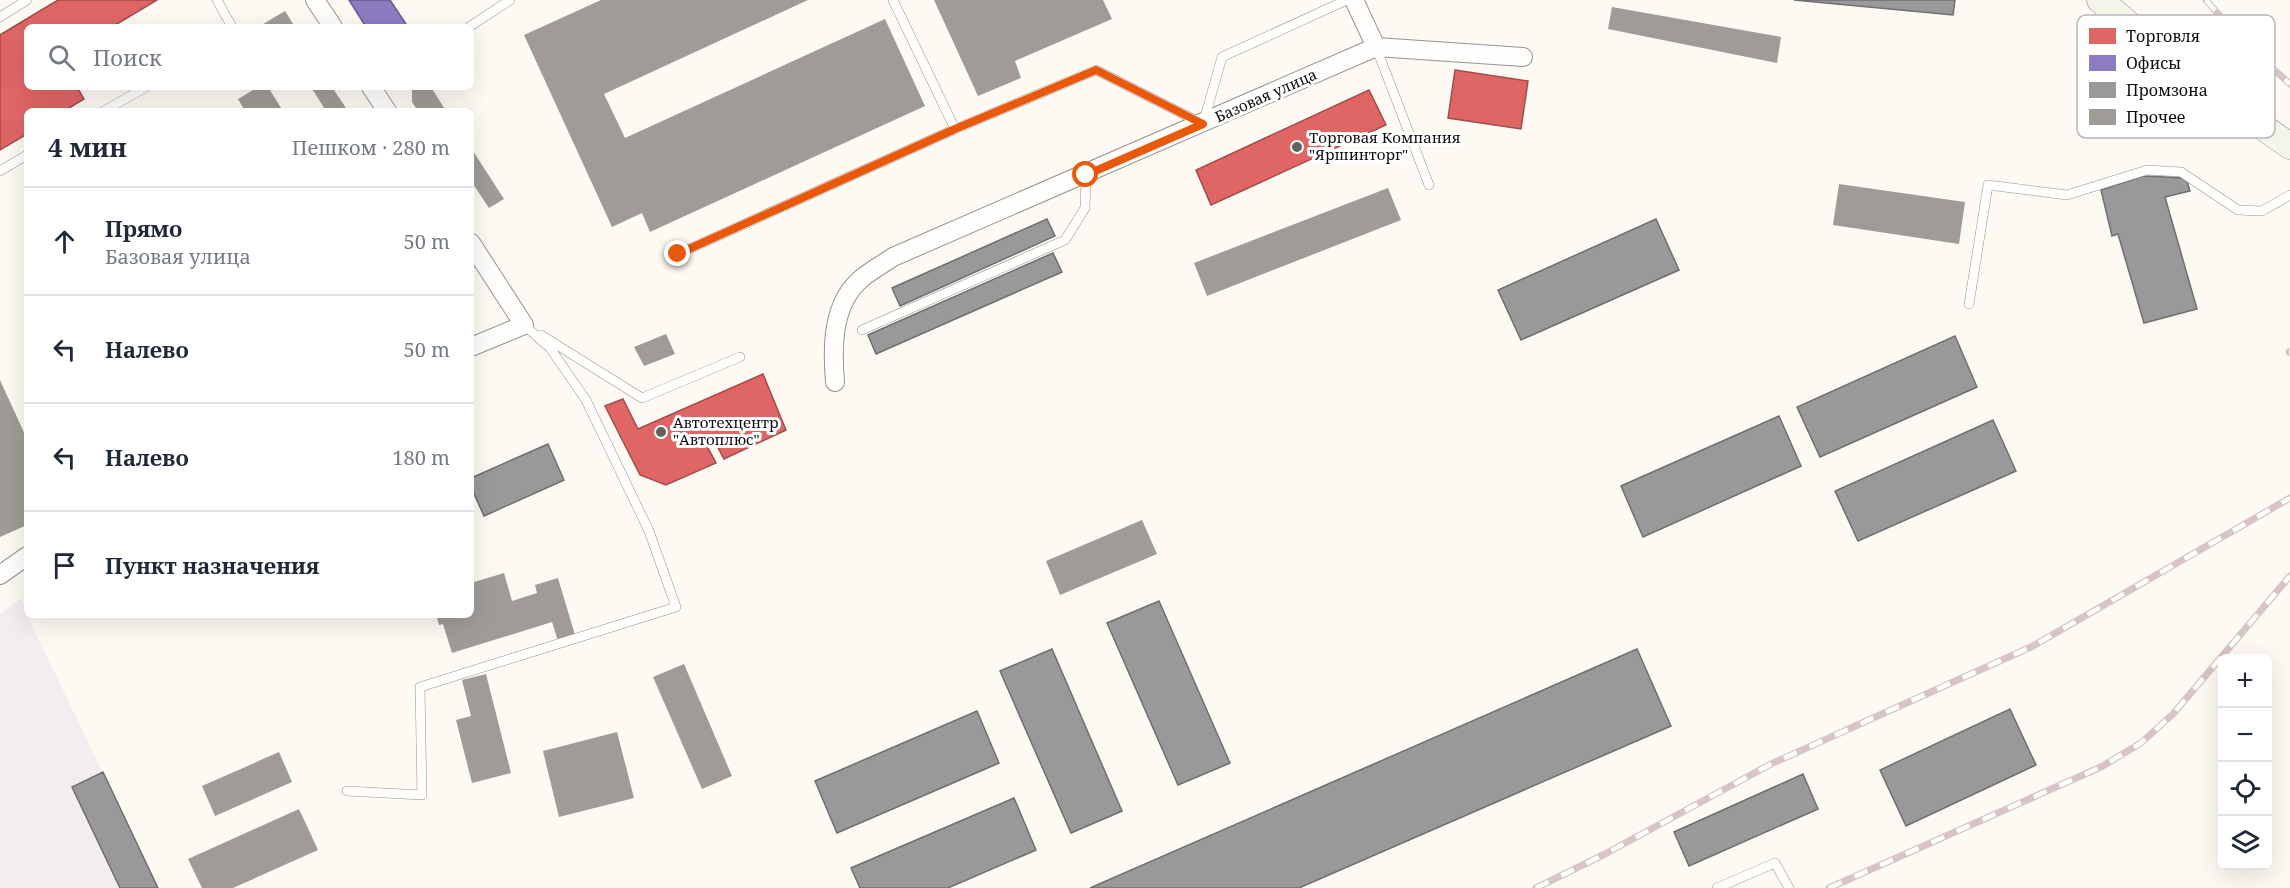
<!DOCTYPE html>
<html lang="ru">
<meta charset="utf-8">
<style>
body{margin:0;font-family:"Noto Serif",serif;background:#f2f2f3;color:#1f2937}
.controls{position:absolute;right:18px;bottom:18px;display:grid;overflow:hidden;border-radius:9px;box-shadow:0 6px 24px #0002}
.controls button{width:54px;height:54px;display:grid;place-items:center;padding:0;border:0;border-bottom:2px solid #e0e1e3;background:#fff;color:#1f2937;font:30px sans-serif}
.stop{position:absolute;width:18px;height:18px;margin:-14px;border:4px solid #ea580c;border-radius:50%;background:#fff}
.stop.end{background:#ea580c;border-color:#fff;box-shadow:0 2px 6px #0008}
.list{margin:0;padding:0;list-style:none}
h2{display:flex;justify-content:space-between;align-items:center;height:78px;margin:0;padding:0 24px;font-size:26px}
h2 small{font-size:20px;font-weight:400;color:#747a83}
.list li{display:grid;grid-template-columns:39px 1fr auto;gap:18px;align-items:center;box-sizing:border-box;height:108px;padding:0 24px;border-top:2px solid #e0e1e3}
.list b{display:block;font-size:22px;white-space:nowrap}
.list p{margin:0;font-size:20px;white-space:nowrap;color:#747a83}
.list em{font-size:20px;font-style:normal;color:#747a83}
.icon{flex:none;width:33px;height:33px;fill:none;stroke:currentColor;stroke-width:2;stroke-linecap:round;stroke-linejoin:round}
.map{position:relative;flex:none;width:2290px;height:888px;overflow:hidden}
.search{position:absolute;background:#fff;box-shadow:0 6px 24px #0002;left:24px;top:24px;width:450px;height:66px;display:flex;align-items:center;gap:15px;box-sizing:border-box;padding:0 21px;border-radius:9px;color:#747a83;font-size:22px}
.panel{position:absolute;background:#fff;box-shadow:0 6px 24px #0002;left:24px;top:108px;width:450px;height:510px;border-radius:9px}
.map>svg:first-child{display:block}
.industrial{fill:#f3edef}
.shops{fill:#e06666;stroke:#a14c4c;stroke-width:1.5}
.offices{fill:#8e7cc3;stroke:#685b8d;stroke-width:1.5}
.industry{fill:#999;stroke:#6f6f6f;stroke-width:1.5}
.building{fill:#9f9c98}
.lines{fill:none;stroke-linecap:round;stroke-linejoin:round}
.lane-casing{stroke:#959491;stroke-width:10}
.street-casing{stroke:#959491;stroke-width:20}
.secondary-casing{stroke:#8c8b87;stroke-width:27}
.lane{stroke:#fffefd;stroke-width:9}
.street{stroke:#fffefd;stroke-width:18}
.secondary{stroke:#f5f4ea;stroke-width:26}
.rail-casing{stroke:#d8c4c4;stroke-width:7}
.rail{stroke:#fff;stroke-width:4.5;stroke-dasharray:14;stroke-linecap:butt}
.route{stroke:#ea580c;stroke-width:8}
.poi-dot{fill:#61615e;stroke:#fff;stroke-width:2}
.labels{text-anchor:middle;stroke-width:6;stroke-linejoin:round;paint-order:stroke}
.street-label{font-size:15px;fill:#0e0e0e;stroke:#fff}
.poi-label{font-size:15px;fill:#0e0e0e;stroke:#fff;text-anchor:start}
.key{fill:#fff;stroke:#b7b7b7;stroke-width:1.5}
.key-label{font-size:16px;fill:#0e0e0e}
</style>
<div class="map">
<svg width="2290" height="888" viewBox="0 0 2290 888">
<rect width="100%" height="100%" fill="#fcfaf2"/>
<path class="industrial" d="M21,598l6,17 131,273h-158v-274z"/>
<path class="shops" d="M58,0h99l-45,27h-85v60h50l7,12 -20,12h-37v23l-27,16v-115z
M1455,70l73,11 -7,48 -73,-11z
M1369,90l17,35 -175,80 -15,-35z
M763,374l23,56 -62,29 -9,-17 -8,4 9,17 -50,22 -26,-10 -35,-69 18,-7 15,30z"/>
<path class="offices" d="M349,0h41l18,27h-42z"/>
<path class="industry" d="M1794,0h161l-2,15z
M2143,176l43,2 4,13 -25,6 32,112 -53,14 -26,-89 -6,2 -11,-46z
M1047,219l8,17 -155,70 -8,-18z
M1656,219l23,51 -158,70 -23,-50z
M1053,253l9,19 -186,82 -8,-19z
M1955,336l22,51 -157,70 -23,-50z
M1779,416l22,50 -158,71 -22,-51z
M1993,420l23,51 -158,70 -23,-50z
M548,444l16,36 -80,36 -13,-29v-9z
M1159,601l71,162 -52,22 -71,-162z
M1052,649l70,162 -51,22 -71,-162z
M1637,649l34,77 -372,162h-209z
M2010,709l26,56 -130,61 -26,-56z
M977,711l22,52 -162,70 -22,-52z
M103,772l55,116h-38l-48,-101z
M1803,774l15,35 -129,57 -15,-34z
M1014,798l22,52 -88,38h-88l-9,-20z"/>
<path class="building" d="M601,0h207l-204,94 21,44 260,-119 40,87 -275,126 -8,-19 -30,14 -88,-192z
M934,0h169l9,19 -97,42 6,17 -43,18z
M1612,7l169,30 -4,26 -169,-34z
M285,11l10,16h-37z
M258,87h10l15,24h-38l-7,-12z
M311,87h21l16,24h-22z
M412,87h19l15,24h-28l-6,-9z
M471,148l33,51 -15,9 -18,-27z
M1839,184l126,18 -6,42 -126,-19z
M1388,188l13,32 -194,76 -13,-33z
M666,334l9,20 -31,12 -10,-19z
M0,380l27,59v86l-27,12z
M1142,520l15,34 -97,41 -14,-34z
M504,573l8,28 25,-8 -2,-8 23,-7 17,57 -17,6 -6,-19 -100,31 -9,-29 -4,1 -3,-10h35v-32z
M684,664l48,112 -30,13 -49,-112z
M486,674l25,99 -39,10 -16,-63 15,-4 -9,-36z
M617,732l17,66 -75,19 -16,-66z
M279,752l13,30 -77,34 -13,-30z
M299,809l19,41 -85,38h-31l-14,-29z"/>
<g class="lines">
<defs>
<path id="lane" d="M217,0l15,27
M893,0l62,129
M0,17l27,-17
M469,27l41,-27
M1376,47l53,138
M104,111l42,-24
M0,171l27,-16
M678,254l277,-125 141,-59 107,54 19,-67 125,-57
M1969,304l19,-119 79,10 80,-25 34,2 57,38 24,1 28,-16
M862,330l203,-90 20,-32 1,-33
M541,335l101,63 98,-41
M347,791l75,4 -2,-108 256,-80 -27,-76 -63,-131 -36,-52 -26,-23
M1717,888l58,-25 14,25"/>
<path id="street" d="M315,0l18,27
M1354,0l22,47
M371,87l16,24
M471,243l53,82 -53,22
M835,382c-3,-36 -3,-79 27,-104 10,-8 21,-14 31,-21l483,-210 147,10
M0,575l27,-19"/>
<path id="secondary" d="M2100,0l90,76 100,70"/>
</defs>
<use href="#lane" class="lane-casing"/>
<use href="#street" class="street-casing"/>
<use href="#secondary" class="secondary-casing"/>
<use href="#lane" class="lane"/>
<use href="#street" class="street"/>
<use href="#secondary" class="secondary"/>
<defs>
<path id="rail" d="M2206,0l34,39 50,45
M2289,352h1
M1536,888l69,-34 166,-90 262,-118 257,-148
M1829,888l272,-121 40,-24 32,-29 117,-138"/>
</defs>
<use href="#rail" class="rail-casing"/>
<use href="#rail" class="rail"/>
</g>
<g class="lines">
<path class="route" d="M678,254l277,-125 141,-59 107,54 -117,51"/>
</g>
<g class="poi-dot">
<circle cx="1297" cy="147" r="6"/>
<circle cx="661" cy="432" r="6"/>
</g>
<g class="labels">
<g class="street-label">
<text transform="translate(1266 96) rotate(-24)" y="5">Базовая улица</text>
</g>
<g class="poi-label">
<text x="1309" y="143">Торговая Компания<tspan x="1309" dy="17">"Яршинторг"</tspan></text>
<text x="673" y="428">Автотехцентр<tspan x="673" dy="17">"Автоплюс"</tspan></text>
</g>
</g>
<rect x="2077" y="15" width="198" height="123" rx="9" class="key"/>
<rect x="2089" y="28" width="27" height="16" fill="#e06666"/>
<rect x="2089" y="55" width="27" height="16" fill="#8e7cc3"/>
<rect x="2089" y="82" width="27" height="16" fill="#999"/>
<rect x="2089" y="109" width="27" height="16" fill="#9f9c98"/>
<g class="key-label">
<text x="2126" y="42">Торговля</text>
<text x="2126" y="69">Офисы</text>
<text x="2126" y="96">Промзона</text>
<text x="2126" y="123">Прочее</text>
</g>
</svg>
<div class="controls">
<button>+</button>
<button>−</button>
<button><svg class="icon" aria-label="locate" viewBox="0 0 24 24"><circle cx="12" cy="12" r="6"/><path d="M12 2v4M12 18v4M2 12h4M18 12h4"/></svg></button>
<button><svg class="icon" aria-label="layers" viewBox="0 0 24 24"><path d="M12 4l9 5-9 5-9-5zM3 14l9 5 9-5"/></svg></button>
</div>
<div class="stop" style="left:1086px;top:175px"></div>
<div class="stop end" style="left:678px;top:254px"></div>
<div class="search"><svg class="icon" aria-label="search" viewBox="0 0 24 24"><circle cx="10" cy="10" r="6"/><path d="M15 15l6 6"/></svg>Поиск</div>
<section class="panel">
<h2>4 мин<small>Пешком · 280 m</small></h2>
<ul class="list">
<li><svg class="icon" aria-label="ahead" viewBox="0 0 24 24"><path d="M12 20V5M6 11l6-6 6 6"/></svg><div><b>Прямо</b><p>Базовая улица</p></div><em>50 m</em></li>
<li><svg class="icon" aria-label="left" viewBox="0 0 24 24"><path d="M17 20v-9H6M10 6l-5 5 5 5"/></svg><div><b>Налево</b></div><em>50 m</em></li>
<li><svg class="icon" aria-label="left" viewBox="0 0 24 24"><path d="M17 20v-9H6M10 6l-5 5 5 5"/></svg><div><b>Налево</b></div><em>180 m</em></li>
<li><svg class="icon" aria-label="arrive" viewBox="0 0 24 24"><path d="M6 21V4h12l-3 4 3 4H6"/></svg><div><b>Пункт назначения</b></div></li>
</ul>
</section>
</div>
